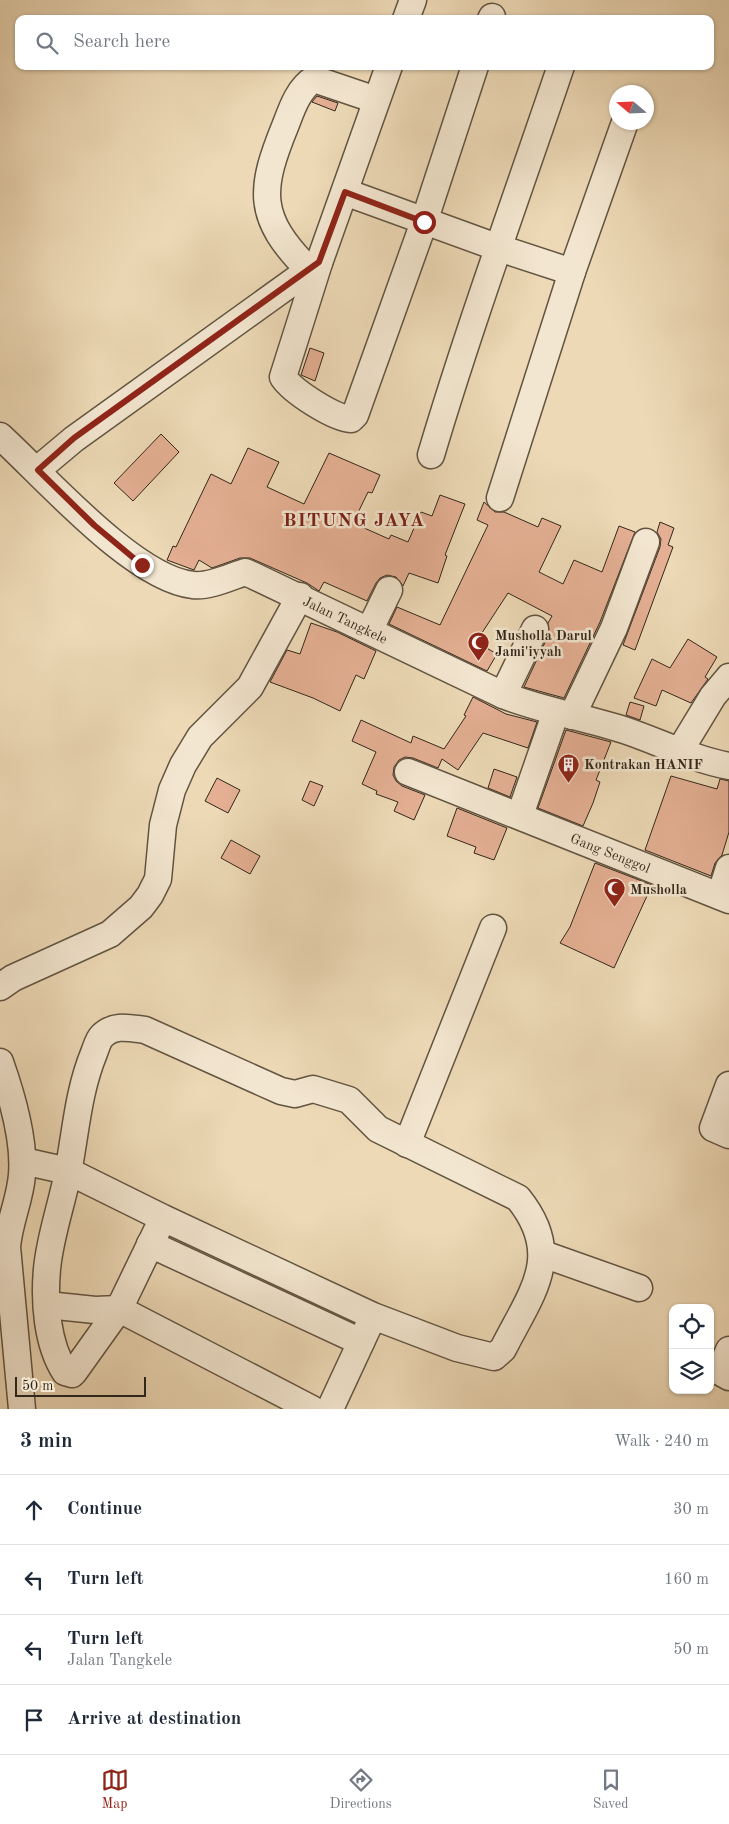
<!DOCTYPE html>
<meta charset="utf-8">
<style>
body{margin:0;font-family:"Old Standard TT",serif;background:#f6f6f7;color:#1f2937}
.controls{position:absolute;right:15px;bottom:15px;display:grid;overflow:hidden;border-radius:10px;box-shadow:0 1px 4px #0004}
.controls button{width:45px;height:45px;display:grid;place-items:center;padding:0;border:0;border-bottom:1px solid #e0e1e3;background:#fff;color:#1f2937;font:25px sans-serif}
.compass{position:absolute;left:609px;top:85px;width:45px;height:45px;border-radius:50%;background:#fff;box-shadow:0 1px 4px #0004;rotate:289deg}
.scale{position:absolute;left:15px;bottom:12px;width:131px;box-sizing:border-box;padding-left:5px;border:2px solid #33271a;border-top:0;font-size:14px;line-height:18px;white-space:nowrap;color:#33271a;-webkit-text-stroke:4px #f3e6d0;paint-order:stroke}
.stop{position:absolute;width:15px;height:15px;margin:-11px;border:4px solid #8f2418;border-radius:50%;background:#fff}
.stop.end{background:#8f2418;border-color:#fff;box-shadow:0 1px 5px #0008}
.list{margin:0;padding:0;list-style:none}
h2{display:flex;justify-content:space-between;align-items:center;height:65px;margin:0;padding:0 20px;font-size:21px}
h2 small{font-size:16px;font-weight:400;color:#747a83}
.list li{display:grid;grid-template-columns:32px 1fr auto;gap:15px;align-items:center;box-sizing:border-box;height:70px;padding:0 20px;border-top:1px solid #e0e1e3}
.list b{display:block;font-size:19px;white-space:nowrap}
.list p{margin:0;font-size:16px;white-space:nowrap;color:#747a83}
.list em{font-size:16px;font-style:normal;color:#747a83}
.icon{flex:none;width:28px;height:28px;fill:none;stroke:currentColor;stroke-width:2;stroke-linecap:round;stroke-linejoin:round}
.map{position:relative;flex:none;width:729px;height:1409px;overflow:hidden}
.search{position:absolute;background:#fff;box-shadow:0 1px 4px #0004;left:15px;right:15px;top:15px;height:55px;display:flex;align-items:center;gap:12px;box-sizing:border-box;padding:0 18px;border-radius:10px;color:#747a83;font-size:19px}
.sheet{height:345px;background:#fff}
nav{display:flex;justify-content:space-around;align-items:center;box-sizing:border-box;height:70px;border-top:1px solid #e0e1e3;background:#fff;font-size:14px;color:#747a83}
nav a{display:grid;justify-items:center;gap:2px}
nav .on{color:#8f2418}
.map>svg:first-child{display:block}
.building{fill:#e4af93;stroke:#33271a}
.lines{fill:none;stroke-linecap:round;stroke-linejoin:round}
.minor-casing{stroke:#625441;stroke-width:29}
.minor{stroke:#f3e6d0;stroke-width:26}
.route{stroke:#8f2418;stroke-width:6}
.labels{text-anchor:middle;stroke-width:5;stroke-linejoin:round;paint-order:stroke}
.street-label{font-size:14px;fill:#33271a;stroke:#f3e6d0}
.poi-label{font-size:14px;font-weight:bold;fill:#33271a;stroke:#f3e6d0;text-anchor:start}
.district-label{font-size:19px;font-weight:bold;letter-spacing:1px;fill:#7a1f14;stroke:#f3e6d0}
</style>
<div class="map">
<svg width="729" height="1409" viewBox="0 0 729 1409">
<rect width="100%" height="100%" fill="#edd9b6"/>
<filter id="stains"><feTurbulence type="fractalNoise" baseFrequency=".004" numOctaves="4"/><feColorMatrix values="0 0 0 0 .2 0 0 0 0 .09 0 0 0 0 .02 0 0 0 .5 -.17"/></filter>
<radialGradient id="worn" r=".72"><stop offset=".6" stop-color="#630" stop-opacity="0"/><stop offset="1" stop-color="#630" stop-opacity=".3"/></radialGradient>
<path class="building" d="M317,96l21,7 -3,8 -23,-9z
M310,348l14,5 -9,28 -14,-6z
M161,434l18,18 -46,49 -19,-18z
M248,448l31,14 -12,25 37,17 25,-51 51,22 -8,18 -4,-1 -15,31 36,16 2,-4 17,7 13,-30 11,4 8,-21 25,9 -20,51 2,1 -9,27 -29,-10 -6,13 -7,-9 -9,-2 -7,3 -4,5 -9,18 -43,-19 -5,9 -12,-8 -57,-25h-10l-28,10 -13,-8 -5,10 -27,-10 6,-14 3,1 35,-73 20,10z
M484,502l11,10h9l34,15 4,-9 19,8 -22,46 24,12 11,-24 28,12 17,-46 16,6 -35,90 -36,76 -40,-11 24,-51v-13l4,-7 -44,-23 -32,49 21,12 -10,17 -98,-47 8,-17 43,18 48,-100 -11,-5z
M660,522l14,6 -6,17 5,2 -38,103 -12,-5 37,-98 1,-8 -4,-7z
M311,623l26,9 39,19 -12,28 -8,-4 -16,36 -27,-13 -43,-16 17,-32 13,4z
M688,639l29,18 -12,20 3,2 -17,24 -29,-13 -6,16 -22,-8 18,-39 18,9z
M473,697l33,17 31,8 -9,26 -45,-15 -25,37 -16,-11 -4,9 -25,-10 -8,-1 -6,3 -5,7 -1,8 3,6 6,5 23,9 -11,25 -20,-9 4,-9 -22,-8 1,-3 -15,-7 14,-32 -24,-11 9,-21 50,23 2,-7 31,13 22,-33 -2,-1z
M630,702l14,4 -4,14 -14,-5z
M566,730l45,12 -15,38 4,2 -7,21 -10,23 -45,-18z
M494,769l23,8 -7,20 -22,-9z
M671,776l46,13 3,-10 9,2v51l-7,23 -7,8 -4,13 -66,-26z
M217,778l23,12 -12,23 -23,-12z
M310,781l13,5 -9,20 -12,-6z
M457,808l50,20 -13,32 -20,-7 2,-6 -29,-11z
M231,840l29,16 -10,18 -29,-16z
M595,863l57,22 -38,83 -54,-25 10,-16z"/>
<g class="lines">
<defs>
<g id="minor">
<path d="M406,19l7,-19"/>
<path d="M491,19l1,-2"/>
<path d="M345,192l154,56 73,24"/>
<path d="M319,263l-36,114c10,15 51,41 68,42l4,-4 69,-193 51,-156"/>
<path d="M309,270c-53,-53 -50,-80 -23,-146 6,-16 13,-36 28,-45l62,21"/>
<path id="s1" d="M0,436c45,41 134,143 193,149 16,2 37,-8 52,-13l7,3 251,120c40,16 81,22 121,35 36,12 68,29 105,36"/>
<path d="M431,455c39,-131 86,-259 130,-389"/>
<path d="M37,470l37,-31 245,-176 70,-197"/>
<path d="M500,498l72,-226 53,-150"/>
<path d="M370,629l19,-39"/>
<path d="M503,695l32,-66"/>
<path d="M572,716l42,-88 32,-86"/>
<path d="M679,752l34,-56 16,-19"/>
<path id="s2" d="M408,772l321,128"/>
<path d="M520,815l36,-103"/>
<path d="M720,896l9,-28"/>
<path d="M0,987l13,-9 97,-44 31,-27 9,-12 8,-16 5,-54 9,-35 11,-25 17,-28 50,-50 50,-91"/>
<path d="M0,1062c12,34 25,78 22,113 -2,25 -13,47 -15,72l15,162"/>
<path d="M729,1085l-16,43 16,7"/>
<path d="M407,1144l86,-216"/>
<path d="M23,1161l45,10 95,47 210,98 84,32 37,9 9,-8c28,-56 62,-93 15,-151l-140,-69 -29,-29 -36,-11 -18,5 -14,-3 -136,-61c-16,-2 -31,-6 -43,6 -4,4 -6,12 -8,17 -16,39 -18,78 -26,119 -6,32 -18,64 -21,97 -3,33 0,75 18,103l7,2 2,-2 45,-63 44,-91"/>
<path d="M150,1244l211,98"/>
<path d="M543,1254l96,34"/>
<path d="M47,1305l48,5 24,-1 193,100"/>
<path d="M729,1350l-9,22 9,5"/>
<path d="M330,1409l39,-84"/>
</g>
</defs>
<use href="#minor" class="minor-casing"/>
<use href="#minor" class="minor"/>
</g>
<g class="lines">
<path class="route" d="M142,565l-48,-40 -56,-55 36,-32 245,-176 26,-70 79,30"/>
</g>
<defs>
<symbol id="mosque-pin" viewBox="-11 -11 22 30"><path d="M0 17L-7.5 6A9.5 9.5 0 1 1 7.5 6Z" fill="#8f2418" stroke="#f3e6d0"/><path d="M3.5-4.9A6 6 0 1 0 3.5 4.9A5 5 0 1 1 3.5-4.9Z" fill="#fff"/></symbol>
<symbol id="building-pin" viewBox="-11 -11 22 30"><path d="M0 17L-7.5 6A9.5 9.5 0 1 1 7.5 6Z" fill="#8f2418" stroke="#f3e6d0"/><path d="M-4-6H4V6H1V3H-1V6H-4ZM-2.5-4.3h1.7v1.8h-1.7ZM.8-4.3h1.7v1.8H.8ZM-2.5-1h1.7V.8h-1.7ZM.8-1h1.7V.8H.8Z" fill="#fff"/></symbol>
</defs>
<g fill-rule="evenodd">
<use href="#mosque-pin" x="466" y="630" width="25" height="34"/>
<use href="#building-pin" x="556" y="752" width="25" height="34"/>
<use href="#mosque-pin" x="602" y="876" width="25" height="34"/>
</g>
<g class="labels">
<g class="street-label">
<text dy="5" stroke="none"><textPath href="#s1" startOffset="412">Jalan Tangkele</textPath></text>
<text dy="5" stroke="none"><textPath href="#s2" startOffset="218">Gang Senggol</textPath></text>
</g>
<g class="poi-label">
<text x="495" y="640">Musholla Darul<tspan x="495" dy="16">Jami'iyyah</tspan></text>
<text x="584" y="769">Kontrakan HANIF</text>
<text x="630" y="894">Musholla</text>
</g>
<g class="district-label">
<text x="354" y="526">BITUNG JAYA</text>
</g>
</g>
<rect width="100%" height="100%" filter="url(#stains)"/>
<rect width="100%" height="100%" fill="url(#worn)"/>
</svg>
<div class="controls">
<button><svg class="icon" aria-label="locate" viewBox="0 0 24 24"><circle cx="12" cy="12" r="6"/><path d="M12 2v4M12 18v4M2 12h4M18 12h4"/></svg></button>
<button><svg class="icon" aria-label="layers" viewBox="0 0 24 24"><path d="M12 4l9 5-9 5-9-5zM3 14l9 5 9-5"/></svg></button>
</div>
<svg class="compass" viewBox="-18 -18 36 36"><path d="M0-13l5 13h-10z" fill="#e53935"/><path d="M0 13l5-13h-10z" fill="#747a83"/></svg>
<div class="scale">50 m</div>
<div class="stop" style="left:424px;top:222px"></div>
<div class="stop end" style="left:142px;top:565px"></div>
<div class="search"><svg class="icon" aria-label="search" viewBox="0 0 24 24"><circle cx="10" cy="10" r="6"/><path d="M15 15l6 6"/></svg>Search here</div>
</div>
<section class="sheet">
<h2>3 min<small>Walk · 240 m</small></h2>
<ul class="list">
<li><svg class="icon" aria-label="ahead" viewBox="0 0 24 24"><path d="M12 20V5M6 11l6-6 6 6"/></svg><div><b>Continue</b></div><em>30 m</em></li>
<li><svg class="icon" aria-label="left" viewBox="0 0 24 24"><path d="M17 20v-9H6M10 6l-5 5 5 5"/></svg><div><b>Turn left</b></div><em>160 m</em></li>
<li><svg class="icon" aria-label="left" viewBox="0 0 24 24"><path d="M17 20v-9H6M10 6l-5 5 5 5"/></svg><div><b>Turn left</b><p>Jalan Tangkele</p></div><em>50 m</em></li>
<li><svg class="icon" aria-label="arrive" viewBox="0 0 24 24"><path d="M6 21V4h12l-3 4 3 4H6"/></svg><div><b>Arrive at destination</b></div></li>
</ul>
</section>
<nav>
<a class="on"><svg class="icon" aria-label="map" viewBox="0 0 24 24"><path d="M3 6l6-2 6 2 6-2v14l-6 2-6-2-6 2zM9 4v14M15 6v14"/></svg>Map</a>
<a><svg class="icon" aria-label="directions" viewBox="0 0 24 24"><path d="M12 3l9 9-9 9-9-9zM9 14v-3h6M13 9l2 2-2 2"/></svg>Directions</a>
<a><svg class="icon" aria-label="saved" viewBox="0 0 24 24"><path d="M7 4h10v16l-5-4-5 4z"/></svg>Saved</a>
</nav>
